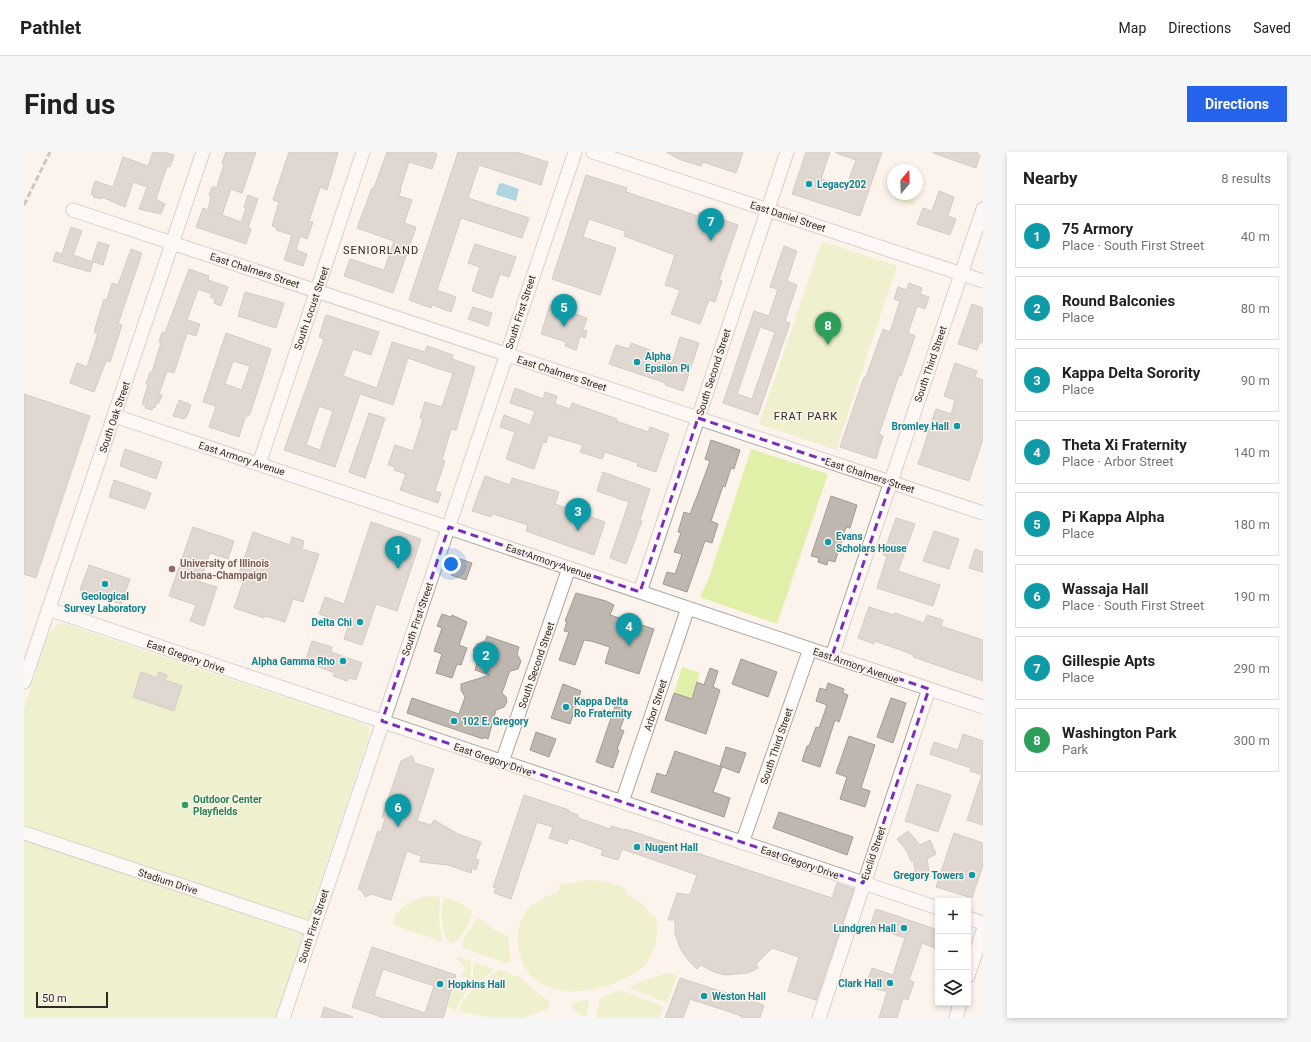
<!DOCTYPE html>
<meta charset="utf-8">
<style>
body{margin:0;font-family:Roboto,sans-serif;background:#f6f6f6;color:#202124}
.controls{position:absolute;right:12px;bottom:12px;display:grid;overflow:hidden;border-radius:0px;box-shadow:0 2px 6px #0003}
.controls button{width:36px;height:36px;display:grid;place-items:center;padding:0;border:0;border-bottom:1px solid #e0e0e0;background:#fff;color:#202124;font:20px sans-serif}
.compass{position:absolute;left:863px;top:12px;width:36px;height:36px;border-radius:50%;background:#fff;box-shadow:0 2px 6px #0003;rotate:19deg}
.scale{position:absolute;left:12px;bottom:10px;width:72px;box-sizing:border-box;padding-left:4px;border:2px solid #2d2a28;border-top:0;font-size:11px;line-height:14px;white-space:nowrap;color:#2d2a28;-webkit-text-stroke:3px #fbf3ec;paint-order:stroke}
.you{position:absolute;left:427px;top:412px;width:14px;height:14px;margin:-10px;border:3px solid #fff;border-radius:50%;background:#1a73e8;box-shadow:0 0 0 6px #1a73e833}
.badge{display:grid;place-items:center;width:26px;height:26px;border-radius:50%;background:#2563eb;color:#fff;font-size:13px;font-weight:700}
.pin{position:absolute;translate:-50% -33px;filter:drop-shadow(0 1px 2px #0008)}
.pin::after{content:'';position:absolute;top:21px;width:14px;height:12px;background:inherit;clip-path:polygon(0 0,100% 0,50% 100%)}
.list{margin:0;padding:0;list-style:none}
h2{display:flex;justify-content:space-between;align-items:center;height:52px;margin:0;padding:0 16px;font-size:17px}
h2 small{font-size:13px;font-weight:400;color:#757577}
.list li{display:grid;grid-template-columns:26px 1fr auto;gap:12px;align-items:center;box-sizing:border-box;height:64px;margin:0 8px 8px;padding:0 8px;border:1px solid #e0e0e0;border-radius:0px}
.list b{display:block;font-size:15px;white-space:nowrap}
.list p{margin:0;font-size:13px;white-space:nowrap;color:#757577}
.list em{font-size:13px;font-style:normal;color:#757577}
.icon{flex:none;width:22px;height:22px;fill:none;stroke:currentColor;stroke-width:2;stroke-linecap:round;stroke-linejoin:round}
.map{position:relative;flex:none;width:959px;height:866px;overflow:hidden;border-radius:0px}
header{display:flex;align-items:center;gap:24px;box-sizing:border-box;height:56px;padding:0 20px;background:#fff;border-bottom:1px solid #e0e0e0}
header strong{font-size:19px}
nav{display:flex;gap:22px;margin-inline-start:auto;font-size:14px}
.intro{display:flex;align-items:center;justify-content:space-between;box-sizing:border-box;height:96px;padding:0 24px}
h1{margin:0;font-size:28px}
.button{padding:10px 18px;border-radius:0px;background:#2563eb;color:#fff;font-size:14px;font-weight:700}
main{display:flex;gap:24px;padding:0 24px}
aside{flex:1;background:#fff;border-radius:0px;box-shadow:0 2px 6px #0003}
.map>svg:first-child{display:block}
.green{fill:#e1f0a8}
.water{fill:#4eb4d1}
.building{fill:#beb7b0;stroke:#a19a93;fill-rule:evenodd}
.lines{fill:none;stroke-linecap:round;stroke-linejoin:round}
.minor-casing{stroke:#ada6a0;stroke-width:15}
.minor{stroke:#fff;stroke-width:13}
.rail{stroke:#96918c;stroke-width:3;stroke-dasharray:6 3;stroke-linecap:butt}
.marked{fill:none;stroke:#7b2cbf;stroke-width:3;stroke-dasharray:8 5;stroke-linejoin:round}
.culture-dot{fill:#0f9aa8;stroke:#fbf3ec;stroke-width:1.5}
.education-dot{fill:#8d6e63;stroke:#fbf3ec;stroke-width:1.5}
.leisure-dot{fill:#2e9e5b;stroke:#fbf3ec;stroke-width:1.5}
.labels{text-anchor:middle;stroke-width:3;stroke-linejoin:round;paint-order:stroke}
.culture-label{font-size:10px;font-weight:bold;fill:#0d838f;stroke:#fbf3ec;text-anchor:start}
.street-label{font-size:10px;fill:#2d2a28;stroke:#fbf3ec}
.education-label{font-size:10px;font-weight:bold;fill:#785e54;stroke:#fbf3ec;text-anchor:start}
.leisure-label{font-size:10px;font-weight:bold;fill:#27864d;stroke:#fbf3ec;text-anchor:start}
.neighbourhood-label{font-size:11px;letter-spacing:1px;fill:#302a25;stroke:#fbf3ec}
</style>
<header>
<strong>Pathlet</strong>
<nav><a>Map</a><a>Directions</a><a>Saved</a></nav>
</header>
<div class="intro"><h1>Find us</h1><a class="button">Directions</a></div>
<main>
<div class="map">
<svg width="959" height="866" viewBox="0 0 959 866">
<rect width="100%" height="100%" fill="#fbf3ec"/>
<path class="green" d="M893,33l3,1 -7,19 -18,-6 1,-5h21z
M798,89l75,25 -61,184 -77,-26z
M727,297l77,25 -51,150 -77,-27 9,-19z
M38,471l300,100 7,5v8l-94,282h-251v-309l23,-71 8,-12z
M658,515l18,6 -8,26 -18,-6z
M561,728l20,1 20,7 1,6 15,9 11,12 2,-1c7,15 2,38 -9,51 -4,5 -12,9 -17,12 -35,20 -100,25 -109,-26 -4,-19 1,-33 13,-48l2,2 11,-8 13,-5 2,-7z
M403,744l13,1 -1,22 3,23 -48,-17c-5,-14 22,-27 33,-29z
M421,745l15,6 12,8c-1,10 -11,30 -21,33 -10,-8 -12,-36 -6,-47z
M456,766l14,12 14,6 3,22 -1,4 -4,1 -43,-15 -1,-6 14,-23z
M436,805l11,4v21l-14,26 -3,2 -7,-3 7,-18 8,3 5,-13 -7,-5 6,-5 -9,-10z
M450,810l21,7 -21,17 -1,-2z
M476,818l21,8 27,23 2,3 -1,4 -26,10h-30l-32,-6c-5,-13 28,-37 39,-42z
M642,821l11,2 -10,28 -40,-16z
M596,838l43,16 -4,12h-63l4,-20z
M561,848h3l1,3 -2,12 -3,2 -14,-11 3,-3z"/>
<path class="water" d="M478,31l17,6 -3,12 -19,-6 -1,-2 3,-9z"/>
<path class="building" d="M129,0h10l11,3 -4,12 -3,-1 -11,33 9,5 -4,10 -22,-5 8,-22 -14,-5 -8,25 -23,-10 -1,2 -8,-2 1,-2 -3,-1 4,-13 18,6 10,-30 25,9z
M202,0h30l-14,41 -11,-4 -9,26 19,7 5,-14 -2,-1 4,-12 10,4 -10,29 3,1 -5,15 -50,-17 7,-19 5,2 3,-14 -2,-1 3,-8h5l7,-23 -2,-1z
M265,0h49l-11,38 -7,-3 -11,34 4,1 -6,17 -7,-3 -4,14 11,4 -4,12 -19,-6 8,-25 -16,-5 1,-2 -5,-2 7,-24 -6,-2z
M363,0h45l5,2 -5,15 -23,-7 -9,27 1,1 -2,6 13,4 -8,23 12,4 -23,66 -49,-17 6,-17 34,11 10,-29 -37,-13 15,-40h2z
M434,0h58l32,10 -7,23 -62,-20 -11,33 61,20 -7,20 -61,-20 -24,72 19,7 -5,15 -19,-7 -1,3 -22,-8z
M642,0h77l-7,21 -33,-11 -2,4 -20,-6z
M782,0h24l-9,27 25,9 10,-28 -20,-7v-1h46l-22,64 -68,-22z
M909,0h45l-1,2 3,1 -4,13 -43,-15z
M562,23l41,13 -1,4 72,24 1,-4 39,13 -19,55 3,1 -7,21 -6,-2 -9,24 -29,-10 9,-24 -15,-5 10,-30 -51,-19 1,-5 -36,-12 -6,18 33,11 -16,47 -48,-16z
M915,39l15,6 -6,19 8,3 -6,16 -33,-11 6,-16 9,3z
M47,75l11,4 -9,24 20,7 -3,10 -37,-11 3,-9 6,2z
M74,90l11,3 -6,20 -11,-4z
M451,92l41,13 -7,20 -9,-3 -8,24 -20,-7 8,-24 -12,-4z
M760,94l13,5 -10,30 10,4 -12,36 5,2 -32,92 -35,-12 31,-92 15,5 9,-27 -8,-2zM736,175l15,5 -23,67 -15,-5z
M107,97l11,4 -24,71 4,1 -12,37 -4,-1 -12,31 -24,-9 7,-20 10,4 11,-34 -4,-1 10,-33 3,1 5,-17 6,2z
M165,117l20,7 -1,4 20,7 -7,19 -7,-3 1,-4 -5,-2 2,-3 -14,-5 -11,31 13,4 -4,12 -9,-3 -13,40 -7,-2 -8,23 3,1 -3,8 -2,-1 -2,6 -2,-1 -1,3 -7,-2 1,-3 -4,-1 6,-19 -2,-1 4,-12h2l9,-29 -2,-1 3,-10 3,1z
M885,131l13,5 -2,6 9,3 -4,12 -8,-3 -9,27 7,3 -14,40 -2,-1 -20,59 4,2 -7,23 -36,-12 24,-70h2l17,-48 7,3 10,-31 -6,-2 4,-12 9,3z
M221,140l39,11 -8,25 -38,-12z
M948,152l11,4v35l-3,-1 -3,8 -19,-6z
M526,153l37,13 -4,12 4,1 -2,7 -5,-2 -4,14 -11,-4 1,-4 -25,-8z
M449,155l19,6 -4,13 -20,-7z
M302,163l53,17 -8,23 -18,-6 -10,27 34,12 15,-46 33,10 2,-6 26,9 -1,4 23,8 -19,63 -5,-1 -9,31 3,1 -10,30 6,2 -3,10 -38,-13 6,-16 -12,-4 1,-3 -7,-2 7,-20 18,6 10,-32 -3,-1 5,-16 17,5 11,-34 -17,-5 -28,-10 -15,47 -33,-11 -25,73 -51,-17 40,-111 -5,-2zM295,254l14,5 -13,39 -14,-5z
M202,181l45,16 -21,65 -5,4 -6,19 -30,-10 7,-21 -13,-4zM209,209l17,5 -8,24 -17,-6z
M656,185l19,6 -16,48 -18,-6 1,-2 -57,-19 7,-19 13,4 2,-6 19,7 -2,5 24,8z
M931,211l22,8 -2,6 8,3v59l-14,42 -51,-17 18,-55 15,5 4,-14 -11,-4z
M491,236l28,11 2,-7 12,4 -2,8 15,5 2,-6 45,16 -1,2 32,11 2,-5 19,7 -13,38 -19,-6 1,-3 -33,-11 -3,7 -22,-7 3,-7 -35,-10 -2,8 -3,-1 -9,27 -28,-10 9,-27 -15,-5 4,-12 26,10 5,-14 -25,-8z
M0,242l66,22 -54,162 -12,-4z
M155,248l12,5 -5,13 -2,-1v2l-11,-3z
M345,261l16,5 -20,60 -16,-6z
M687,288l29,10 -6,19 -3,-1 -6,19 -2,-1 -12,35 7,3 -6,19 -7,-2 -18,51 -24,-8 4,-12 8,2 7,-20 -8,-2 7,-19 -3,-1 6,-20 6,2 9,-23 11,-30 -5,-2z
M101,297l37,13 -6,17 -36,-13z
M579,320l47,17 -10,31 2,1 -16,43 -16,-6 19,-56 -32,-11z
M461,324l25,9 2,-7 47,14 -4,12 50,18 -11,33 -68,-24 2,-6 -35,-11 -2,3 -19,-6z
M90,328l37,13 -6,16 -36,-12z
M807,344l26,9 -7,23 -4,-1 -11,35 -7,-2 -1,5 -9,-3 1,-4 -8,-2z
M872,366l19,6 -17,47 42,14 -7,21 -56,-18 10,-32 -4,-1z
M347,370l50,17 -24,72 -21,-7 -14,41 -18,-6 5,-15 -30,-10 6,-17 19,7z
M169,375l41,14 -6,18 -18,-6 -10,29 17,5 -13,39 -14,-5 6,-16 -27,-9z
M910,379l25,8 -10,30 -26,-8z
M229,380l37,13 2,-8 12,4 -2,8 17,5 -16,48 -10,-3 -8,23 -20,-6 -1,2 -30,-10 9,-26 -6,-2z
M951,397l8,3v20l-14,-4z
M433,406l15,5 -6,17 -15,-5z
M65,413l41,14 -9,25 -41,-14z
M552,441l30,8 8,4 -4,10 44,14 -15,45 -34,-11 5,-16 -19,-6 -7,-1 -9,25 -16,-5 10,-28 -5,-1 3,-10h-2z
M845,455l25,8 1,-2 29,10 3,-8 16,5 -2,6 42,14v41l-70,-24 1,-2 -39,-14 -1,3 -16,-6z
M418,462l9,3 1,-2 15,7 -8,23 8,3 -6,17 -4,-1 -5,14 -16,-5 6,-19 -8,-3 8,-23 -5,-2z
M463,484l32,11 -2,7 4,7 -3,8 -8,2 -2,5 -6,17 4,4 1,5 -3,5 -8,3 -8,29 -4,-2 -1,2 -76,-26 5,-15 47,16 6,-17 -4,-7v-6l29,-9 -15,-5 4,-12 -6,-8 4,-6 8,-3z
M288,489l20,6 -1,5 31,11 -6,17 -7,-2 -2,3 -14,-5 2,-3 -30,-11z
M717,507l36,13 -9,25 -36,-13z
M686,516l8,3 -5,16 7,3 -14,44 -41,-14 9,-27 18,6 5,-17 7,3z
M117,520l16,6 2,-6 8,3 -2,5 17,6 -8,25 -41,-14z
M804,531l16,6 -1,4 5,2 -9,27 -4,-2 -15,47 -18,-6 5,-15h2l7,-19 3,1 8,-23 -11,-4 4,-13 6,2z
M539,532l18,7 -11,33 -19,-6z
M867,546l15,5 -13,40 -16,-6z
M591,554l12,4 -7,19 4,2 -7,18 2,1 -6,18 -17,-6z
M512,580l20,7 -7,18 -19,-7z
M939,582l20,7v34l-13,-4 1,-3 -41,-14 4,-12 24,8z
M825,584l26,9 -14,43 9,3 -5,16 -25,-8 7,-22 -11,-4z
M702,595l20,6 -7,20 -19,-7z
M651,599l47,16 -9,25 17,6 -6,19 -73,-25 6,-19 9,3z
M388,604l3,7 19,6 -17,52 14,4 3,-5 24,14 23,8 -6,17 4,1 -3,10 -4,-2 -1,5 -23,-8 -28,-3 1,-6 -14,-5 -16,49 -20,-6 -6,3 -3,-6 -4,-2 20,-58 3,1 4,-14 -3,-1 19,-56z
M958,623h1v50l-16,-5z
M893,632l34,11 -13,37 -33,-11z
M500,643l45,15 -1,1 10,4v3l32,11 1,-3 13,4 1,-1 207,69 5,-15 17,6 -38,111 -28,-9 11,-34 -27,-9 -16,16 2,4 -10,5 -23,2 -11,-3 -13,-7 -4,4 -8,-8 -8,-11 -6,-16v-14h-7l9,-27 13,2 7,-20 -75,-26 -4,11 -17,-5 2,-5 -34,-12 -2,6 -18,-6 4,-11 -16,-5 -26,77 -17,-6 2,-5 -3,-1z
M755,660l74,25 -6,18 -74,-27z
M884,679l12,14 10,-5 6,14 -9,5 3,18 -13,3 -4,-20 -2,1 -4,-10 -10,-12z
M930,681l29,10v22l-11,33 -36,-11z
M852,757l62,21 -3,18 -13,-5 -13,37 5,2 -6,18 -5,-2 -6,20h-18l8,-26 -21,-7 6,-17 21,7 12,-37 -35,-12z
M348,795l84,28 -13,43h-59l-32,-11zM359,817l51,17 -9,27 -51,-17z
M656,826l84,27 -4,13h-19l1,-2 -52,-17 -7,19h-18z
M300,855l29,10 -1,1h-31z"/>
<g class="lines">
<defs>
<path id="minor" d="M569,0l390,129
M49,58l910,303
M91,264l868,291
M235,312l104,-312
M616,440l147,-440
M24,457l890,299
M808,504l151,-447
M0,530l179,-530
M478,610l67,-194
M598,650l66,-194
M0,681l288,96
M718,691l68,-194
M944,766l15,5
M944,824l15,-45
M259,866l292,-866
M795,866l110,-329
M932,866l4,-15"/>
</defs>
<use href="#minor" class="minor-casing"/>
<use href="#minor" class="minor"/>
<path class="rail" d="M0,53l26,-53"/>
</g>
<path d="M0 0H959V866H0ZM674,266l193,64 -59,174 97,33 -66,194 -481,-162 67,-194 191,65z" fill="#fbf3ec" fill-opacity=".55" fill-rule="evenodd"/>
<path class="marked" d="M674,266l193,64 -59,174 97,33 -66,194 -481,-162 67,-194 191,65z"/>
<g class="culture-dot">
<circle cx="785" cy="32" r="4"/>
<circle cx="613" cy="210" r="4"/>
<circle cx="933" cy="274" r="4"/>
<circle cx="804" cy="390" r="4"/>
<circle cx="81" cy="432" r="4"/>
<circle cx="336" cy="470" r="4"/>
<circle cx="319" cy="509" r="4"/>
<circle cx="542" cy="555" r="4"/>
<circle cx="430" cy="569" r="4"/>
<circle cx="613" cy="695" r="4"/>
<circle cx="948" cy="723" r="4"/>
<circle cx="880" cy="776" r="4"/>
<circle cx="866" cy="831" r="4"/>
<circle cx="416" cy="832" r="4"/>
<circle cx="680" cy="844" r="4"/>
</g>
<circle class="education-dot" cx="148" cy="417" r="4"/>
<circle class="leisure-dot" cx="161" cy="653" r="4"/>
<g class="labels">
<g class="culture-label">
<text x="793" y="36">Legacy202</text>
<text x="621" y="208">Alpha<tspan x="621" dy="12">Epsilon Pi</tspan></text>
<text x="925" y="278" text-anchor="end">Bromley Hall</text>
<text x="812" y="388">Evans<tspan x="812" dy="12">Scholars House</tspan></text>
<text x="81" y="448" text-anchor="middle">Geological<tspan x="81" dy="12">Survey Laboratory</tspan></text>
<text x="328" y="474" text-anchor="end">Delta Chi</text>
<text x="311" y="513" text-anchor="end">Alpha Gamma Rho</text>
<text x="550" y="553">Kappa Delta<tspan x="550" dy="12">Ro Fraternity</tspan></text>
<text x="438" y="573">102 E. Gregory</text>
<text x="621" y="699">Nugent Hall</text>
<text x="940" y="727" text-anchor="end">Gregory Towers</text>
<text x="872" y="780" text-anchor="end">Lundgren Hall</text>
<text x="858" y="835" text-anchor="end">Clark Hall</text>
<text x="424" y="836">Hopkins Hall</text>
<text x="688" y="848">Weston Hall</text>
</g>
<g class="street-label">
<text transform="translate(764 64) rotate(18)" y="4">East Daniel Street</text>
<text transform="translate(231 118) rotate(18)" y="4">East Chalmers Street</text>
<text transform="translate(287 156) rotate(-71)" y="4">South Locust Street</text>
<text transform="translate(496 160) rotate(-72)" y="4">South First Street</text>
<text transform="translate(906 212) rotate(-71)" y="4">South Third Street</text>
<text transform="translate(689 220) rotate(-72)" y="4">South Second Street</text>
<text transform="translate(538 221) rotate(18)" y="4">East Chalmers Street</text>
<text transform="translate(90 265) rotate(-71)" y="4">South Oak Street</text>
<text transform="translate(218 306) rotate(18)" y="4">East Armory Avenue</text>
<text transform="translate(846 323) rotate(18)" y="4">East Chalmers Street</text>
<text transform="translate(525 409) rotate(19)" y="4">East Armory Avenue</text>
<text transform="translate(393 467) rotate(-71)" y="4">South First Street</text>
<text transform="translate(162 504) rotate(19)" y="4">East Gregory Drive</text>
<text transform="translate(512 513) rotate(-71)" y="4">South Second Street</text>
<text transform="translate(832 513) rotate(19)" y="4">East Armory Avenue</text>
<text transform="translate(631 553) rotate(-72)" y="4">Arbor Street</text>
<text transform="translate(752 594) rotate(-71)" y="4">South Third Street</text>
<text transform="translate(469 607) rotate(19)" y="4">East Gregory Drive</text>
<text transform="translate(849 701) rotate(-71)" y="4">Euclid Street</text>
<text transform="translate(776 710) rotate(19)" y="4">East Gregory Drive</text>
<text transform="translate(144 729) rotate(18)" y="4">Stadium Drive</text>
<text transform="translate(289 774) rotate(-72)" y="4">South First Street</text>
</g>
<g class="education-label">
<text x="156" y="415">University of Illinois<tspan x="156" dy="12">Urbana-Champaign</tspan></text>
</g>
<g class="leisure-label">
<text x="169" y="651">Outdoor Center<tspan x="169" dy="12">Playfields</tspan></text>
</g>
<g class="neighbourhood-label">
<text x="357" y="102">SENIORLAND</text>
<text x="782" y="268">FRAT PARK</text>
</g>
</g>
</svg>
<div class="controls">
<button>+</button>
<button>−</button>
<button><svg class="icon" aria-label="layers" viewBox="0 0 24 24"><path d="M12 4l9 5-9 5-9-5zM3 14l9 5 9-5"/></svg></button>
</div>
<svg class="compass" viewBox="-18 -18 36 36"><path d="M0-13l5 13h-10z" fill="#e53935"/><path d="M0 13l5-13h-10z" fill="#757577"/></svg>
<div class="scale">50 m</div>
<div class="you"></div>
<div class="pin badge" style="left:374px;top:417px;background:#0f9aa8">1</div>
<div class="pin badge" style="left:462px;top:523px;background:#0f9aa8">2</div>
<div class="pin badge" style="left:554px;top:379px;background:#0f9aa8">3</div>
<div class="pin badge" style="left:605px;top:494px;background:#0f9aa8">4</div>
<div class="pin badge" style="left:540px;top:175px;background:#0f9aa8">5</div>
<div class="pin badge" style="left:374px;top:675px;background:#0f9aa8">6</div>
<div class="pin badge" style="left:687px;top:89px;background:#0f9aa8">7</div>
<div class="pin badge" style="left:804px;top:193px;background:#2e9e5b">8</div>
</div>
<aside>
<h2>Nearby<small>8 results</small></h2>
<ul class="list">
<li><span class="badge" style="background:#0f9aa8">1</span><div><b>75 Armory</b><p>Place · South First Street</p></div><em>40 m</em></li>
<li><span class="badge" style="background:#0f9aa8">2</span><div><b>Round Balconies</b><p>Place</p></div><em>80 m</em></li>
<li><span class="badge" style="background:#0f9aa8">3</span><div><b>Kappa Delta Sorority</b><p>Place</p></div><em>90 m</em></li>
<li><span class="badge" style="background:#0f9aa8">4</span><div><b>Theta Xi Fraternity</b><p>Place · Arbor Street</p></div><em>140 m</em></li>
<li><span class="badge" style="background:#0f9aa8">5</span><div><b>Pi Kappa Alpha</b><p>Place</p></div><em>180 m</em></li>
<li><span class="badge" style="background:#0f9aa8">6</span><div><b>Wassaja Hall</b><p>Place · South First Street</p></div><em>190 m</em></li>
<li><span class="badge" style="background:#0f9aa8">7</span><div><b>Gillespie Apts</b><p>Place</p></div><em>290 m</em></li>
<li><span class="badge" style="background:#2e9e5b">8</span><div><b>Washington Park</b><p>Park</p></div><em>300 m</em></li>
</ul>
</aside>
</main>
